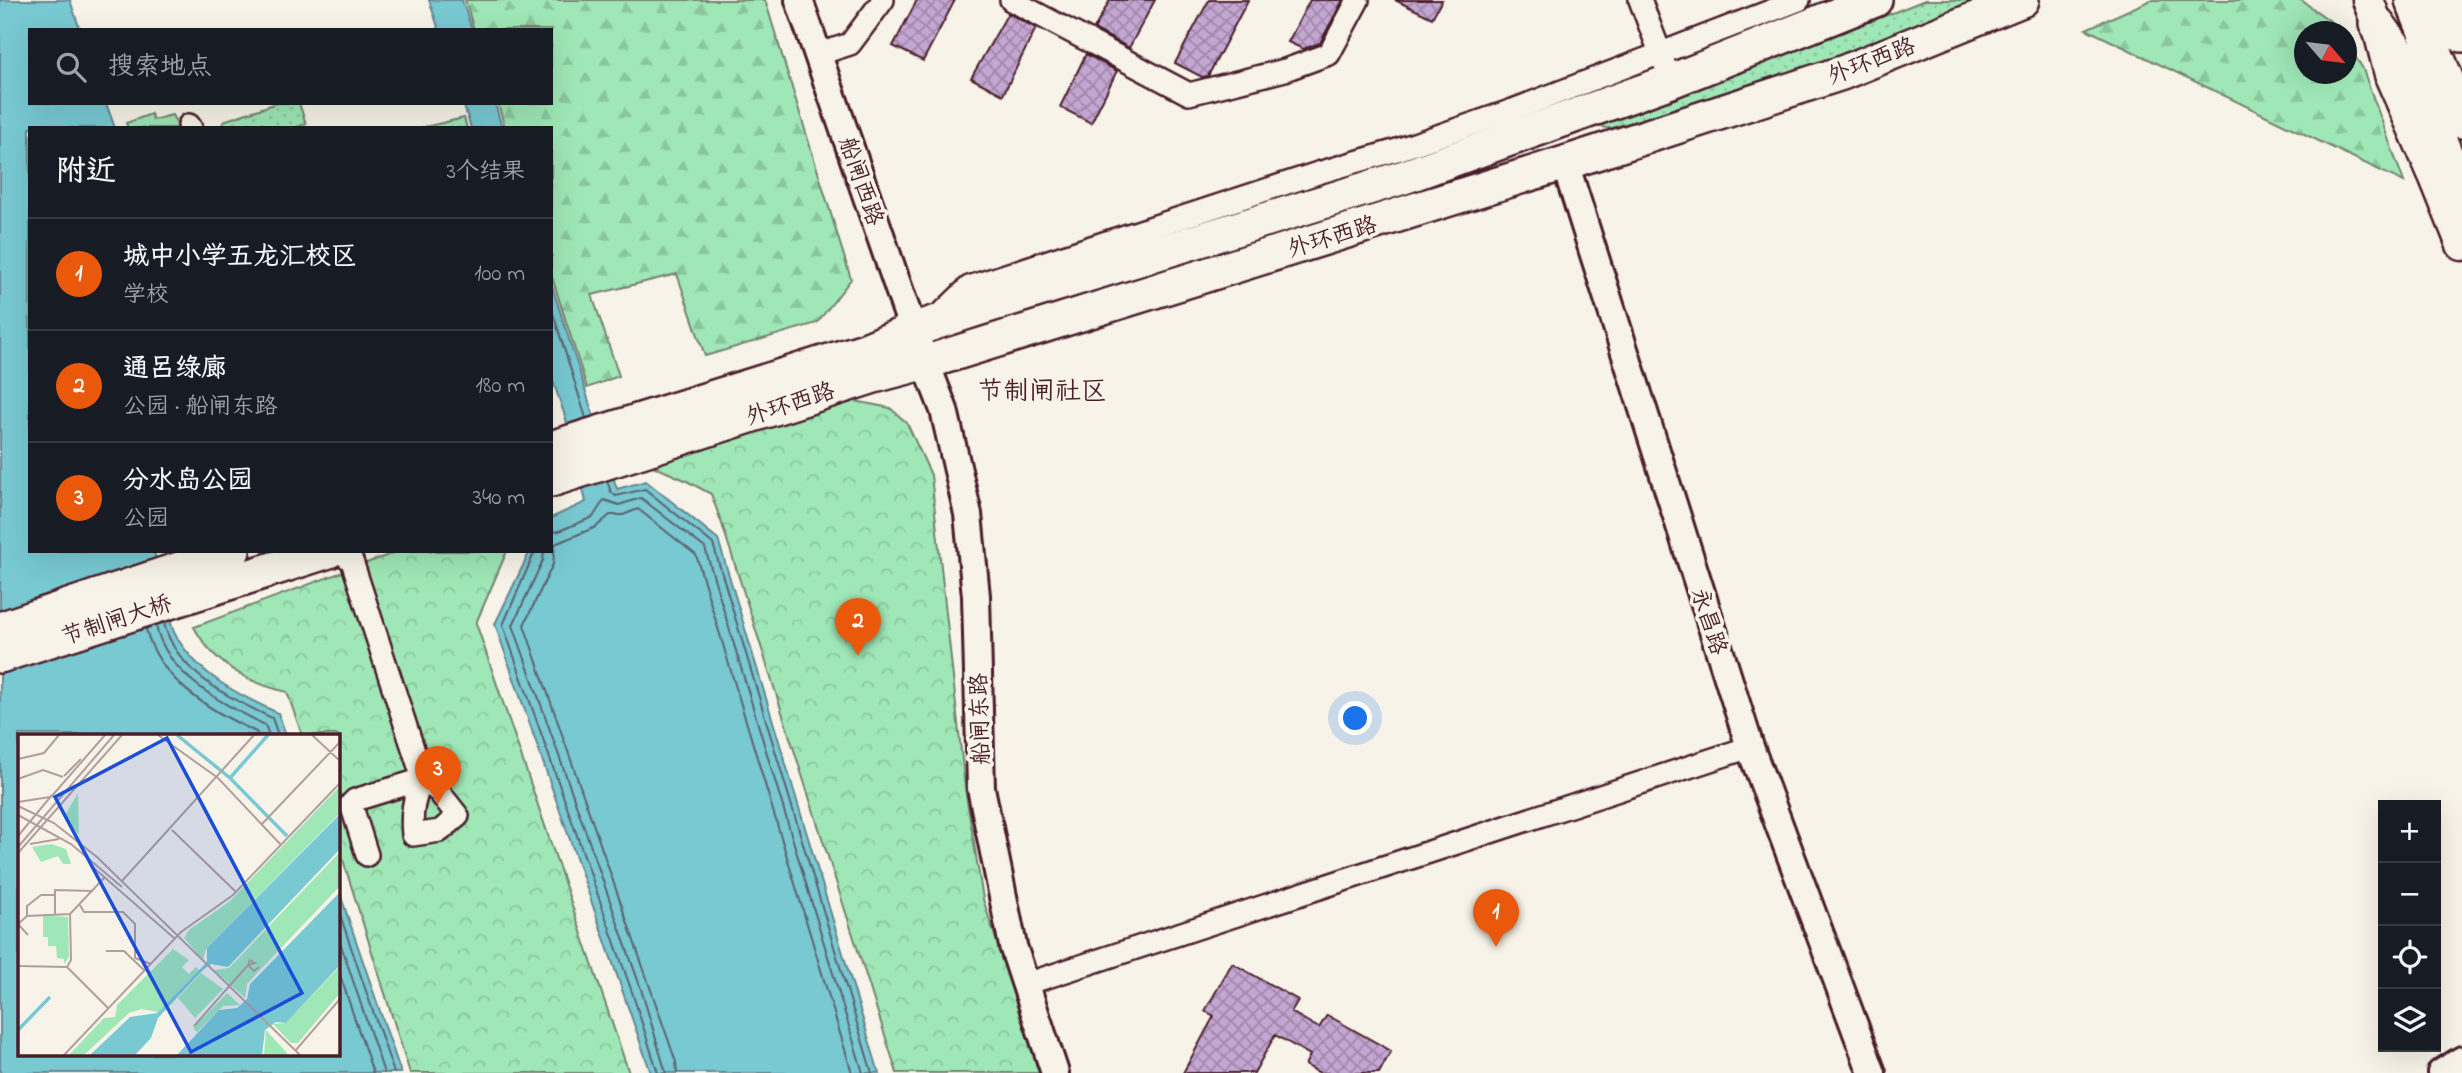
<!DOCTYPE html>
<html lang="zh">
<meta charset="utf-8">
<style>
body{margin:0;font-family:"Indie Flower","LXGW WenKai TC",sans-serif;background:#20242c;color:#f1f3f6}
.controls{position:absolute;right:21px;bottom:21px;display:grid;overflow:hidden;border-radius:0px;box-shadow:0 7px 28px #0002}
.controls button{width:63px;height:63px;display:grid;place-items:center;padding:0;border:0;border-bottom:2px solid #363941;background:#171b24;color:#f1f3f6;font:35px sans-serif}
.compass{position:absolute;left:2294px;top:21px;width:63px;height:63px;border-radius:50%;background:#171b24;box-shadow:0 7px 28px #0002;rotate:118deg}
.you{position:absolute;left:1356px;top:719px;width:24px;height:24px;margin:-18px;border:5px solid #fff;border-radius:50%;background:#1a73e8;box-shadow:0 0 0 10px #1a73e833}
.badge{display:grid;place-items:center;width:46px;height:46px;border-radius:50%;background:#ea580c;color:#fff;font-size:23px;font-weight:700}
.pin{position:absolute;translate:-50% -58px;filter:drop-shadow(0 2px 4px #0008)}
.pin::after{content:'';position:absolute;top:37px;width:24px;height:21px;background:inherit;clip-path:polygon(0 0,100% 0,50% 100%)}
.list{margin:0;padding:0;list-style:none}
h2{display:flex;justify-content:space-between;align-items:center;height:91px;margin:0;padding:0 28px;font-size:30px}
h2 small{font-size:23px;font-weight:400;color:#9ea1a6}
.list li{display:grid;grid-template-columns:46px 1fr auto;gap:21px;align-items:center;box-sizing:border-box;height:112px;padding:0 28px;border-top:2px solid #363941}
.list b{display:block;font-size:26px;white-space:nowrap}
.list p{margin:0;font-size:23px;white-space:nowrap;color:#9ea1a6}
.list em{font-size:23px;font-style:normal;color:#9ea1a6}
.icon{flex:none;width:38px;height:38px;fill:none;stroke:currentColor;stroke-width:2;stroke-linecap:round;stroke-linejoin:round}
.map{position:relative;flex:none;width:2462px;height:1073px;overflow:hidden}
.search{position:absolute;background:#171b24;box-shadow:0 7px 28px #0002;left:28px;top:28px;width:525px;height:77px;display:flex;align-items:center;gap:18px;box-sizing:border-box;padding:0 24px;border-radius:0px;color:#9ea1a6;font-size:26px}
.panel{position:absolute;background:#171b24;box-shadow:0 7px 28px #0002;left:28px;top:126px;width:525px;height:427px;border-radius:0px}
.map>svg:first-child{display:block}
.grass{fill:url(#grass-dots);stroke:#748370;stroke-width:2}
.forest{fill:url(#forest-firs);stroke:#748370;stroke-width:2}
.park{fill:url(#park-crowns);stroke:#748370;stroke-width:2}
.water{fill:#78c9d2;stroke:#66858f;stroke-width:2}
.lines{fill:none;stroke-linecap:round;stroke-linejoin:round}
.shore{stroke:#5c636e;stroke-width:2}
.building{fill:url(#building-cross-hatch);stroke:#4a1f2b;stroke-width:2}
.minor-casing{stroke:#4a1f2b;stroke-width:26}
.tertiary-casing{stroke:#4a1f2b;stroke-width:32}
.secondary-casing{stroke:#4a1f2b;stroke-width:35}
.primary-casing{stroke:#4a1f2b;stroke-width:38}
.trunk-casing{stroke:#4a1f2b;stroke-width:40}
.minor{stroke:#f7f3e8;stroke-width:21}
.tertiary{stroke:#f7f3e8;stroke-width:26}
.secondary{stroke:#f7f3e8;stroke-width:30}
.primary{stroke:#f7f3e8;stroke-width:33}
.trunk{stroke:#f7f3e8;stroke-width:35}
.labels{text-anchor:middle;stroke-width:7;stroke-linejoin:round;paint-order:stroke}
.street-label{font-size:23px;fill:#4a1f2b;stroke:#f7f3e8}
.quarter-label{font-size:26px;fill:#4a1f2b;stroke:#f7f3e8}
.inset-river{fill:none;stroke:#78c9d2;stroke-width:3.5}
.inset-road{fill:none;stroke:#b29e9c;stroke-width:2}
.view{fill:#1d4ed8;fill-opacity:0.15;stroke:#1d4ed8;stroke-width:3.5}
.inset-edge{fill:none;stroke:#4a1f2b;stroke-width:3.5}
</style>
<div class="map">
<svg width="2462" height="1073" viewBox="0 0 2462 1073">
<defs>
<pattern id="grass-dots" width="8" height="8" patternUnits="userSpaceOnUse" patternTransform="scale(1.75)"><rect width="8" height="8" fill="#9fe7b6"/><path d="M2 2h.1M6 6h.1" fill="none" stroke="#8ac69d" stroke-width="1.8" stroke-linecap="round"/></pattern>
<pattern id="forest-firs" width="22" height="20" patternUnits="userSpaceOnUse" patternTransform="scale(1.75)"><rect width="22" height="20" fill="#9fe7b6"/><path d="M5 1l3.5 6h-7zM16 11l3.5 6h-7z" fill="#8ac69d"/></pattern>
<pattern id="park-crowns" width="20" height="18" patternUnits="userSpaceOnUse" patternTransform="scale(1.75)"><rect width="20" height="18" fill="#9fe7b6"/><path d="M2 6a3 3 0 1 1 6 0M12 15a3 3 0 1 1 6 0" fill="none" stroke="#8ac69d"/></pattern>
<pattern id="building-cross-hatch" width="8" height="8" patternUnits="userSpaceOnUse" patternTransform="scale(1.75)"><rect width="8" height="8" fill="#c4a6d2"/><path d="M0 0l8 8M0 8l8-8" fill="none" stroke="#a187ab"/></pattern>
</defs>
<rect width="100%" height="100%" fill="#f7f3e8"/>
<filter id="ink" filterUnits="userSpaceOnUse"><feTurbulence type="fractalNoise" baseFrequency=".0143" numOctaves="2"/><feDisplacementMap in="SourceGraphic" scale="14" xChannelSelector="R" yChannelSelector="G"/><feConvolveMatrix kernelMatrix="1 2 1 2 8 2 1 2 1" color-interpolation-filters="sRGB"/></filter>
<g filter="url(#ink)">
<path class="grass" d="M1925,0h61l-139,57 -235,71c-5,0 -9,1 -11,-4 108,-42 217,-81 324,-124z
M277,103h22l7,21 -12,4h-75l7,-8z"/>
<path class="forest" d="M465,0h300l86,279 -34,44 -112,33 -28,-82 -85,21 27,81 -32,12 -36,-114v-146h-46l-7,-25h53v-73h-77z
M2151,0h150l29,21 8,10 -34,1v42h42l1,-29 15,22 42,115 -318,-153z
M151,114l2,6 19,-5 7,13h-51l-2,-5z
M464,118l3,10h-47z"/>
<path class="park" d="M855,401l35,7 17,15 24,52 34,313 18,111 56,174h-142l-175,-549 -11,-30 -26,-14 -37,-16z
M399,551h108l-31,72 153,450h-219l-72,-229v-109h-36l-15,-43c-39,-9 -74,-29 -93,-65z"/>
<path class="water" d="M0,0h70l10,30h-50v73h76l9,25h-85v423h124c5,20 13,70 22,85 23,40 63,59 102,77l8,22h-267v319h319v-166l63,185h-401z
M429,0h33l10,30h-33z
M463,103h32l7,25h-31z
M551,283l66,206 29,-8 72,58 161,534h-228l-156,-449 35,-73h21v-33l35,-16 -20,-83 -15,-44z"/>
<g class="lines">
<path class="shore" d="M551,307l35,111
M607,481l4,11 5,4 29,-7 68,55 159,529
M551,532l8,-1 34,-14 11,-17 15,5 22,-7 64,50 158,525
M535,551l-32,74 129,367 26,81
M544,551l-1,9 -30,65 128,364 25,84
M164,623c12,50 66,75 108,95l6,17
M156,626c12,51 66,77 109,99l4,10
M146,629c13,52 65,82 110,103l2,3
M338,909l56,164
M338,936l46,137
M338,969l35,104
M677,1073l-1,-11 -152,-437 29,-61 2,-20 41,-17 14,-12h13l15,-6 58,46 156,518"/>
</g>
<path class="building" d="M917,0h38l-32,61 -30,-15z
M1110,0h45l-26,48 -35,-19z
M1209,0h39l-40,76 -6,1 -27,-14z
M1310,0h33l-23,43 -17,6 -15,-7z
M1395,0h47l-10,18z
M1008,13l28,15 -33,67 -32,-17z
M1086,54l31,17 -26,52 -31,-16z
M1232,963l66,37 -7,12 28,16 8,-13 64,36 -12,22h-59l-15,-8 5,-10 -35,-20 -21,38h-71l31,-57 -9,-5z"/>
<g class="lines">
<defs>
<path id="minor" d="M1011,0l178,94 96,-24 44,-16 29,-54
M1640,0l24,63
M819,54l31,-10 33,-44
M189,125l2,3
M938,317l31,-30 349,-114 79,-23 116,-40 286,-110
M339,551l13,10 71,218 16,13 19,24 -18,15 -27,4c-2,-21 0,-36 10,-56
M367,855l-16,-51 4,-4 68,-21
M1026,984l724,-237"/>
<path id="tertiary" d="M799,0l114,330 31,80 24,104 8,82 5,192 32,158 42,127
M1565,163l185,584 122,326
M2441,1073l21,-13"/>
<path id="secondary" d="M2368,0l9,24 14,54 44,100 27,67"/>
<path id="primary" d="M551,448l314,-98 48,-20 61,-20 430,-133 267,-96 204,-81
M551,480l323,-104 53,-14 638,-199 277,-90 180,-73
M0,629l233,-78
M0,656l329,-105"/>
<path id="trunk" d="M2413,0l49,120
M2448,0l14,34
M2377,24l32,45 53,127"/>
</defs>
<use href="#minor" class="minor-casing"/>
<use href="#tertiary" class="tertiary-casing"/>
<use href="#secondary" class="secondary-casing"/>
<use href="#primary" class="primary-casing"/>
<use href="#trunk" class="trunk-casing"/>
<use href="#minor" class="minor"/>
<use href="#tertiary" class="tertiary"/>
<use href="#secondary" class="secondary"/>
<use href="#primary" class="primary"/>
<use href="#trunk" class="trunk"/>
</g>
</g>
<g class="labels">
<g class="street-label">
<text transform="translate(1871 60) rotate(-21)" y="8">外环西路</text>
<text transform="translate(862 181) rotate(71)" y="8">船闸西路</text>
<text transform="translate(1332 236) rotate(-17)" y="8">外环西路</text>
<text transform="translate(790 403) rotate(-18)" y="8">外环西路</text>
<text transform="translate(116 619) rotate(-18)" y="8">节制闸大桥</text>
<text transform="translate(1710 621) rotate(72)" y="8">永昌路</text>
<text transform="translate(979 719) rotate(-92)" y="8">船闸东路</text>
</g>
<g class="quarter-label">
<text x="1042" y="399">节制闸社区</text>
</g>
</g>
<g transform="translate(18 734)">
<rect width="322" height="322" fill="#f7f3e8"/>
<path d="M60,59l1,42 -15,-18zM33,110l15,5 5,15h-8l-5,-8 -17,6 -9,-15zM155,215l16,11 -7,7 7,7 7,-7 3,3 -41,42 -16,-3 -13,4 -45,42h-15l35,-37 11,-1 2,-12zM183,239l22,16 -28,29 -17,-20zM209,259l13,12 -17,1 -26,26 -4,-4z" fill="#9fe7b6"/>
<path d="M322,52v27l-134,136 -3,11 -19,-22 5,-8 41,-29zM322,118v34l-93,98 -2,14 -31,-28 15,-2zM25,181l25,2 1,40 -5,7v-5l-7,-1 -1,-12h-8v-9h-5zM322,232v27l-42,50h-7l-18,-19 13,-1zM248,296l21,23 -1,2h-22z" fill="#9fe7b6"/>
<path d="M322,80v35l-112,118 -17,-3 -8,6 -45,48 -7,20 -16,17h-45l40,-38 27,-4 50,-51v-14zM322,158v73l-54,58 -10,-1 -11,8 -3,25h-85l42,-45 18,-2 10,-9 3,-15z" fill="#78c9d2"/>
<path class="inset-river" d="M159,1l53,43 57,58M212,44l38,-43M0,296l32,-33"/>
<path class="inset-road" d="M140,1l60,43 63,67M294,1l28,26M0,25l26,-6 15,-18M46,42l17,-17M0,45l25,-9 20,7M33,63l54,-62M0,68l32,-5M0,72l36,17 43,34 203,198M0,81l53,29 51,43M244,90l78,-82M154,96l64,62M0,102l34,-41M12,110l29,-5M0,113l96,-112M0,119l104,-118M77,135l79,69M104,147l132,-146M62,171l4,7h39l12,12v34l16,6M37,180v-24l38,1M52,180l1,46 -4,7 42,42M9,182v-10l14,-11h14M10,201l-10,-11 9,-8 43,-2 35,-37M88,217h18l21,20M0,232l49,1M176,292l54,-61 7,-2 -5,-3 -2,5 6,6 5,-4M277,317l45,-52M46,321l117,-123 52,-37 107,-112"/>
<path class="view" d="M149,4l135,255 -111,59 -136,-255z"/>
<rect width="322" height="322" class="inset-edge"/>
</g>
</svg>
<div class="controls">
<button>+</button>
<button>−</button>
<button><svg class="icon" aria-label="locate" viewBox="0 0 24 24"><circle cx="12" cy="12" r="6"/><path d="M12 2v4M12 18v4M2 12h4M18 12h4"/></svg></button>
<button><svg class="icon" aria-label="layers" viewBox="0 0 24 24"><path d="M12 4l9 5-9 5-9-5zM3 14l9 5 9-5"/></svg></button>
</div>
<svg class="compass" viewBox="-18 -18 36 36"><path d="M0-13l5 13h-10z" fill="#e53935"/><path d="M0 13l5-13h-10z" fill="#9ea1a6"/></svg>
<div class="you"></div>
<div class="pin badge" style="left:1496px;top:947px">1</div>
<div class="pin badge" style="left:858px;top:656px">2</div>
<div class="pin badge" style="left:438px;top:804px">3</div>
<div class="search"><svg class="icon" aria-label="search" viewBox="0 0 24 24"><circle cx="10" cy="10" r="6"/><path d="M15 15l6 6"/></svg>搜索地点</div>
<section class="panel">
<h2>附近<small>3个结果</small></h2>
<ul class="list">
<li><span class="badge">1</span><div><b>城中小学五龙汇校区</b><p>学校</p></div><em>100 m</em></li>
<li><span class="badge">2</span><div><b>通吕绿廊</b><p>公园 · 船闸东路</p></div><em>180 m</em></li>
<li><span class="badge">3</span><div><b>分水岛公园</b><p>公园</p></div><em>340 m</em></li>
</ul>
</section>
</div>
